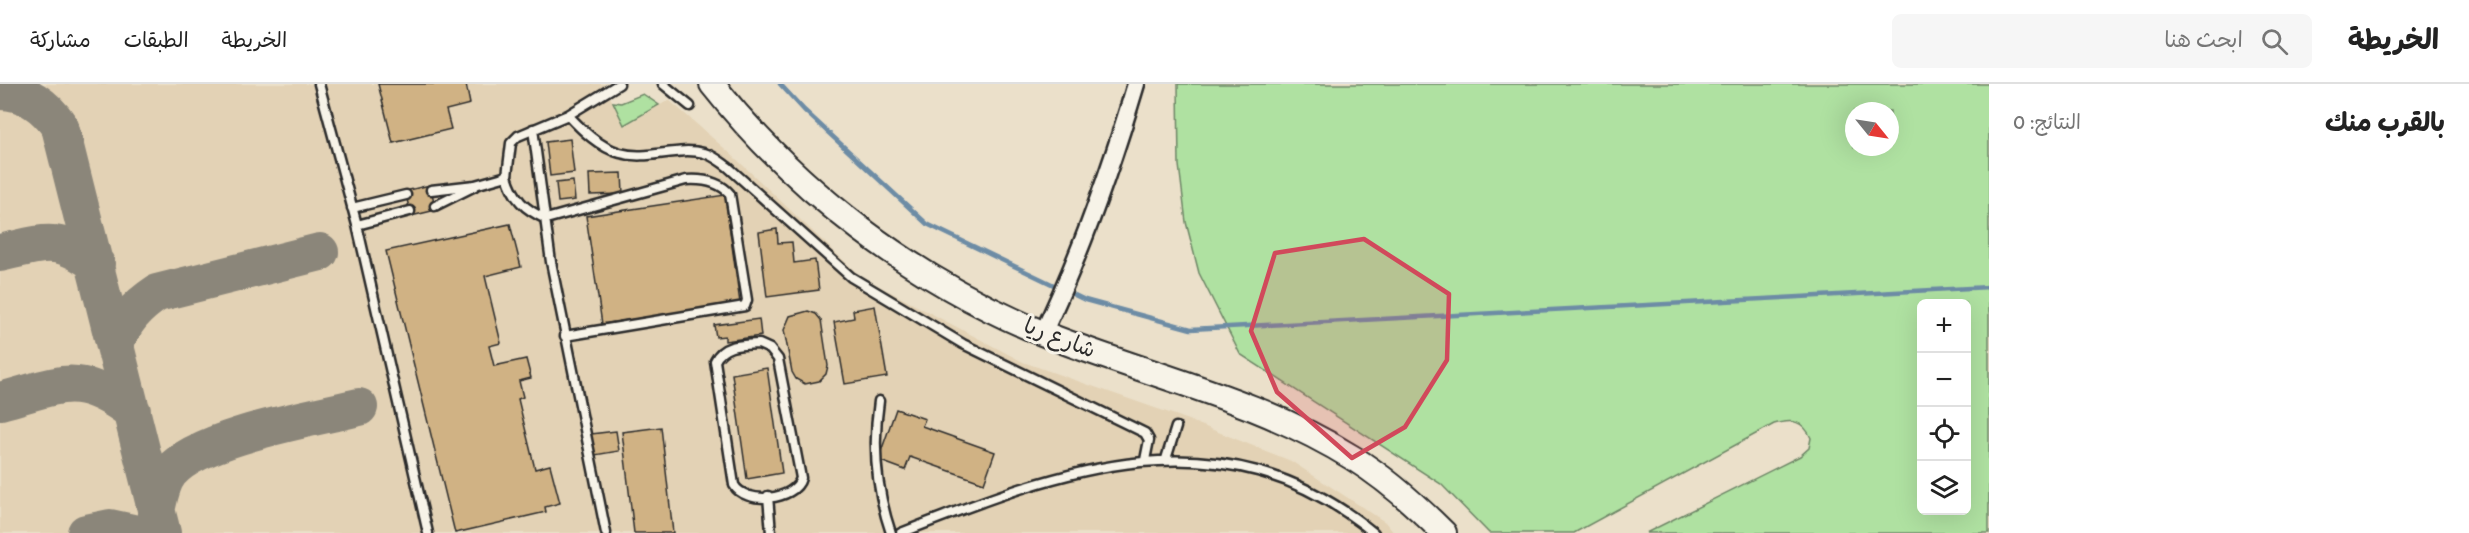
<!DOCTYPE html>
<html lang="ar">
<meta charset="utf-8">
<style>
body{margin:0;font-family:Itim,"Playpen Sans Arabic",sans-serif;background:#f6f6f6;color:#222;direction:rtl}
.controls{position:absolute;right:18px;bottom:18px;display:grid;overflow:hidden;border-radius:9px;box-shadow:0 6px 24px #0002}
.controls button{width:54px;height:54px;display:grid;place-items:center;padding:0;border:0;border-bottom:2px solid #e0e0e0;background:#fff;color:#222;font:30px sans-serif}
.compass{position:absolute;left:1845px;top:18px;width:54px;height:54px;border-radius:50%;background:#fff;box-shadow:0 6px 24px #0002;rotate:120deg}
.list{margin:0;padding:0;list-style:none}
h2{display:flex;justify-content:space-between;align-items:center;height:78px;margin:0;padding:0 24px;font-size:26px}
h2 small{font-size:20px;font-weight:400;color:#767676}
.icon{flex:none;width:33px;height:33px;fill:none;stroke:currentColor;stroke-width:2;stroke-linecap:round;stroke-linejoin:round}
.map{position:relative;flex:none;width:1989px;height:449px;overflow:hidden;direction:ltr}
header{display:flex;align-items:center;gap:36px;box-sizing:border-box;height:84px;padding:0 30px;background:#fff;border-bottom:2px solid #e0e0e0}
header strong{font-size:28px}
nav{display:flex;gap:33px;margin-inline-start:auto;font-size:21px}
.search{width:420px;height:54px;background:#f6f6f6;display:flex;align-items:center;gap:15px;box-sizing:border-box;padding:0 21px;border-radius:9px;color:#767676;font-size:22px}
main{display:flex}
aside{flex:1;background:#fff}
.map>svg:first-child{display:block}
.built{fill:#e3d2b5}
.green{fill:#afe1a1;stroke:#6d8666;stroke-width:1.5;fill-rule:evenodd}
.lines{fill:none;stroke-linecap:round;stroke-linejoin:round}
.stream{stroke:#6d8ca5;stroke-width:4.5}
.taxiway{stroke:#8b867a;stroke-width:38}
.building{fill:#d0b284;stroke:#2b2b2b;stroke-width:1.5}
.lane-casing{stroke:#2b2b2b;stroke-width:13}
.street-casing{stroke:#2b2b2b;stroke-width:21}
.secondary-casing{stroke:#2b2b2b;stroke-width:28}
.lane{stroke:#f7f3e8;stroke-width:8}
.street{stroke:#f7f3e8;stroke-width:16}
.secondary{stroke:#f7f3e8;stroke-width:24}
.marked{fill:#d1495b;fill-opacity:0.2;stroke:#d1495b;stroke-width:4.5;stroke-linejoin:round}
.labels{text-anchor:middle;stroke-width:6;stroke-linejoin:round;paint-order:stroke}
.street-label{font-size:22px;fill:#2b2b2b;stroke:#f7f3e8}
</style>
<header>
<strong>الخريطة</strong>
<div class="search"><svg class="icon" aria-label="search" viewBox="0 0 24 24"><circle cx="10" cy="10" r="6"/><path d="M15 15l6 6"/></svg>ابحث هنا</div>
<nav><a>الخريطة</a><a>الطبقات</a><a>مشاركة</a></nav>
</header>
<main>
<aside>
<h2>بالقرب منك<small>النتائج: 0</small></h2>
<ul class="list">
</ul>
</aside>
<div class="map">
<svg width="1989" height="449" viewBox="0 0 1989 449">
<rect width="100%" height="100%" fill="#ebe0ca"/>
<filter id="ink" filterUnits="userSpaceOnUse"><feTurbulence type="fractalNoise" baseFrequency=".0167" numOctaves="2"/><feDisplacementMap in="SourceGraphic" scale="12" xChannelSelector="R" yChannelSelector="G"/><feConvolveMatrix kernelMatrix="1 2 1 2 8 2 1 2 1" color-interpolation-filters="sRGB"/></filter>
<g filter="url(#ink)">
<path class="built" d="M0,0h604l20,42 45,-26 63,55 128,121 163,86 155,54 113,45 94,61 9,11h-1394z"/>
<path class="green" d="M1178,0h811v449h-343l154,-77 9,-8 2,-10c-8,-18 -19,-19 -37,-14l-200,109h-85l-48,-49 -201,-130 -41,-81 -13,-51 -7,-57zM1854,27h36v36h-36zM1922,219h44v207h-44z
M643,10l16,11 -35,20 -11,-23 8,1z"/>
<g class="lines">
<path class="stream" d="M780,0l24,26 123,114 158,76 106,29 798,-42"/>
<path class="taxiway" d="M0,7c26,0 46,15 60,36l102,406
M0,169c45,-10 57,-18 96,11
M115,259c10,-23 21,-36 42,-50l163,-41
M0,317c61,-16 77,-31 132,10
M156,427c3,-13 5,-29 14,-39 29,-35 143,-54 189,-65
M86,449l24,-5 23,5"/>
</g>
<path class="building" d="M378,0h88l4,20 -24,6 5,19 -58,14z
M570,55l4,34 -24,3 -4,-34z
M622,89l1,21 -33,1 -1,-21z
M573,97l2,19 -17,2 -2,-19z
M430,101l6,25 -25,6 -6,-25z
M725,111l15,108 -138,21 -16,-108z
M510,140l11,43 -36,9 16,67 -12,3 5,20 32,-7 5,19 -12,3 4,16 -5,2 17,70 15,-4 10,38 -15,4 1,5 -91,21 -69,-282z
M777,145l1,14 14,-1 2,21 21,-3 4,30 -52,7 -8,-65z
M875,222l12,71 -42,7 -11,-62 20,-4 -1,-8z
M808,227l8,3 5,6 7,46 -2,8 -7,7 -14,3 -9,-5 -4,-7 -8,-42 6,-14z
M759,235l2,17 -36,5v-5l-9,1 -2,-12z
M767,284l15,105 -35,6 -15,-105z
M896,325l29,10 -3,7 73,26 -11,31 -74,-26 -5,13 -27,-10z
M661,343l12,106h-39l-12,-101z
M616,347l3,20 -24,4 -4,-21z"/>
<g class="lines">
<defs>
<path id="lane" d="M319,0l38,141 71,308
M663,0l27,22
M568,31c14,15 31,32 52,38 28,8 57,-7 84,0 9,2 17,9 24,14l123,110 112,67 182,89 4,7 -4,20
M533,45l18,133 55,271
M507,92c7,23 17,33 39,43l140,-39c15,-1 33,1 44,14l17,106 -2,6 -180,30
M431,106l44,-5 32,-9 4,-33 7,-7 50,-21 51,-31
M435,122l40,-20
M352,124l54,-13
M357,141l53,-14
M759,260l11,5 8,10 23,119c-6,23 -56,27 -67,7l-19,-124c8,-17 27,-16 44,-17z
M879,317c-7,46 -3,88 12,132
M1166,375l10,-32
M768,412l3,37
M901,449c162,-64 320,-125 473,0"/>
<path id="street" d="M1043,249c38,-79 68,-165 93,-249"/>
<path id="secondary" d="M712,0c86,109 202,196 330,249 104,42 215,65 311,125 34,21 63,47 91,75"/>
</defs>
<use href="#lane" class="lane-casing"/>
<use href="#street" class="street-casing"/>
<use href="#secondary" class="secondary-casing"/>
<use href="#lane" class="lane"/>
<use href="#street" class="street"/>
<use href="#secondary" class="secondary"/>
</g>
</g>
<path class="marked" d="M1364,155l85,55 -2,66 -42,67 -53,31 -75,-66 -26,-61 24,-78z"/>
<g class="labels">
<g class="street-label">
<text transform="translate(1060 253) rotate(21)" y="8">شارع ريا</text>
</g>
</g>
</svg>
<div class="controls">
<button>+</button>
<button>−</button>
<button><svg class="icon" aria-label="locate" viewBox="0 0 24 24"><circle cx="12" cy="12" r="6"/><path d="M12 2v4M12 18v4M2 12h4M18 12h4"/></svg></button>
<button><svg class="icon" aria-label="layers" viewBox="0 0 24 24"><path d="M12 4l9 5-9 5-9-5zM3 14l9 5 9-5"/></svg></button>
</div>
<svg class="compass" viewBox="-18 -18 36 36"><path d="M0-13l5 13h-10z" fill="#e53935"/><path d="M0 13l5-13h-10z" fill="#767676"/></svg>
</div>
</main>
